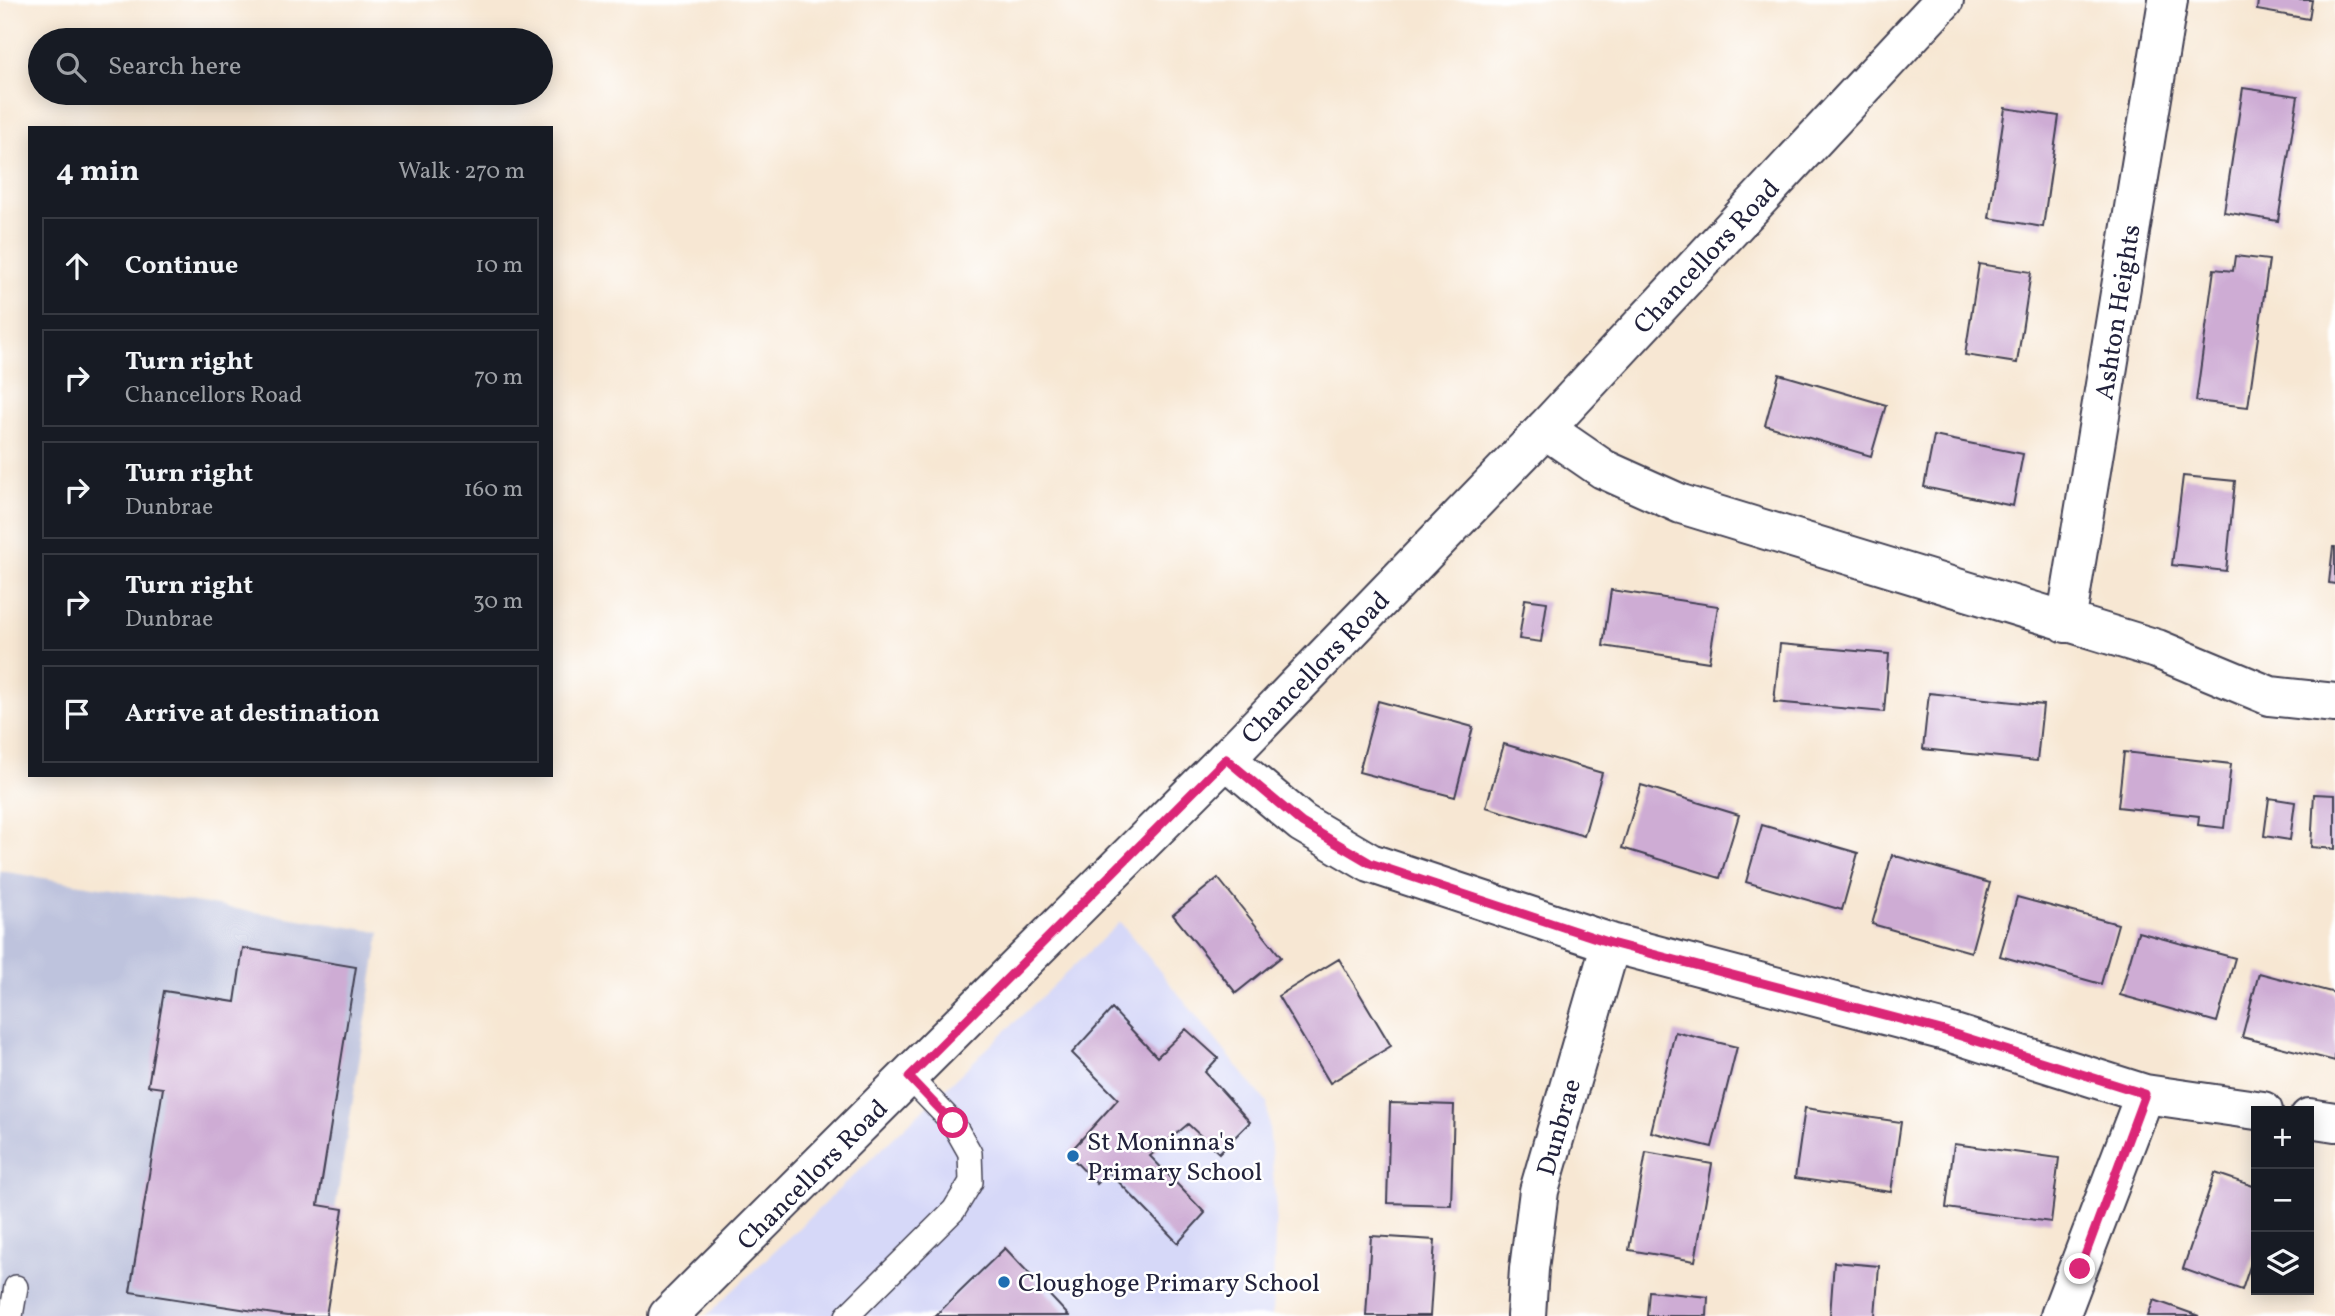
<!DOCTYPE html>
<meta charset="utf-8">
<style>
body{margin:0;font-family:Vollkorn,serif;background:#20242c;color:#f1f3f6}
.controls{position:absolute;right:21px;bottom:21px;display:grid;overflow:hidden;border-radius:0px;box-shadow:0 4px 18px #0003}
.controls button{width:63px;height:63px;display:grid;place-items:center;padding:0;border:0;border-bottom:2px solid #363941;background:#171b24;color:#f1f3f6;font:35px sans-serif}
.stop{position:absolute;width:21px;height:21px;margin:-16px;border:5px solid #db2777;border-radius:50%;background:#fff}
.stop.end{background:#db2777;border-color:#fff;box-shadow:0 2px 7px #0008}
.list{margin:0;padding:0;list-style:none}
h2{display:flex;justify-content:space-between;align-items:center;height:91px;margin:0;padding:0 28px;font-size:30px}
h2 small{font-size:23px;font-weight:400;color:#9ea1a6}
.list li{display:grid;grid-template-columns:46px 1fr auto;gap:21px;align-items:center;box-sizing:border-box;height:98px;margin:0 14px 14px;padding:0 14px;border:2px solid #363941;border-radius:0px}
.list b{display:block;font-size:26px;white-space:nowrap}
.list p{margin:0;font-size:23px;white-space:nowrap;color:#9ea1a6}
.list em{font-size:23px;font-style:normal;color:#9ea1a6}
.icon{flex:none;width:38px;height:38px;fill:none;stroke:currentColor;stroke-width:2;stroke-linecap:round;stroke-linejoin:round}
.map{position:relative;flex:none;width:2335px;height:1316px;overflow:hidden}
.search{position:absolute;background:#171b24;box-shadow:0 4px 18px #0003;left:28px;top:28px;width:525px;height:77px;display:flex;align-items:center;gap:18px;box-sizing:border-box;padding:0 24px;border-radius:38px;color:#9ea1a6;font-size:26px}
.panel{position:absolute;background:#171b24;box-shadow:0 4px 18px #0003;left:28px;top:126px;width:525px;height:651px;border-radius:0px}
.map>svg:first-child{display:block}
.built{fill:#d6d8f8}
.industrial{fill:#bec3dd}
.building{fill:#ceacd4}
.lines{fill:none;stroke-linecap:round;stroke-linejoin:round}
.service-casing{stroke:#424052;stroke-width:26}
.minor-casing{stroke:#424052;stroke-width:42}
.tertiary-casing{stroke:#424052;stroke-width:42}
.service{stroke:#fff;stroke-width:23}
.minor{stroke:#fff;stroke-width:38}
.tertiary{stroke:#fff;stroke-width:38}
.route{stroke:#db2777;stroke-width:9}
.poi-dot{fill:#1f6fb2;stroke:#fff;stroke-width:2.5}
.labels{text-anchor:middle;stroke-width:5;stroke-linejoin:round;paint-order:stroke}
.street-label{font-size:26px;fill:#22223b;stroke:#fff}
.poi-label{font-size:26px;fill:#22223b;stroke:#fff;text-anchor:start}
</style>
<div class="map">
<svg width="2335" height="1316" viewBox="0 0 2335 1316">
<rect width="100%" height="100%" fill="#fff"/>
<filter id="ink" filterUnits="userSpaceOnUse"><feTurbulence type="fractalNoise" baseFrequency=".0143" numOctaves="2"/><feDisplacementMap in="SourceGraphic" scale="14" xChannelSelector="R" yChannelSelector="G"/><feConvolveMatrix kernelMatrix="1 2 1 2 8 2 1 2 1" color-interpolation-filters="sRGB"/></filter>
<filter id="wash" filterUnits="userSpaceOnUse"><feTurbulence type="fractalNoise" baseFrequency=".00686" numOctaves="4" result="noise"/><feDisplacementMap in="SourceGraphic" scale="28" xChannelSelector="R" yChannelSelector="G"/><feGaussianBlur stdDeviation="1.57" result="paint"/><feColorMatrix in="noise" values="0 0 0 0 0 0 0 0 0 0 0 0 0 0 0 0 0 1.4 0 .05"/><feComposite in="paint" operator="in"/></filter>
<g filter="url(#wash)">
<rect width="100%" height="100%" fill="#f7e7d3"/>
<path class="built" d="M1120,922l147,181 9,106 -4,107h-566z"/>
<path class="industrial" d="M0,871l380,61 -62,384h-318z"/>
<g id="blocks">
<path class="building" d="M2258,0h54l-3,19 -52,-9z
M2243,88l55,8 -20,125 -54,-9z
M2005,108l54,8 -16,111 -54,-9z
M2235,256l34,4 -21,147 -52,-6 18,-132 19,2z
M1979,264l52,8 -14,91 -52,-8z
M1779,374l107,31 -15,51 -106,-31z
M1934,436l89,18 -10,52 -89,-19z
M2183,476l52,5 -9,90 -54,-6z
M2333,547h2v37l-6,-1z
M1611,590l107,16 -9,56 -106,-16z
M1525,599l22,3 -6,40 -22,-3z
M1780,644l109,10 -5,58 -110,-10z
M1929,693l114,12 -6,56 -114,-12z
M1378,701l95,26 -18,70 -96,-25z
M1504,744l98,29 -18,63 -98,-29z
M2124,752l107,12 -7,64 -26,-3 1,-9 -81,-9z
M1641,785l98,30 -19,63 -98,-30z
M2314,794l21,1v54l-24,-2z
M2269,798l26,4 -5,38 -26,-4z
M1762,825l96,28 -16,57 -96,-28z
M1892,855l98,28 -19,69 -99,-28z
M1218,878l63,79 -45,36 -63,-78z
M2017,897l101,27 -17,60 -101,-28z
M2138,932l97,26 -18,64 -97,-27z
M243,948l113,19 -38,238 25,4 -17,107h-39l-157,-24 33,-204 -15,-2 16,-95 71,11z
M1339,959l52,87 -61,37 -52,-87z
M2259,973l76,20v68l-93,-24z
M1112,1009l45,48 29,-28 32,29 -13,14 45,50 -31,31 -31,-29 -38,32 55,57 -27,30 -69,-71 -12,12 -29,-30 50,-55 -46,-46z
M1675,1032l62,15 -25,100 -61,-15z
M1390,1103l64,2 -3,100 -64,-2z
M1805,1108l96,14 -10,70 -96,-14z
M1954,1144l105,14 -8,64 -105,-14z
M1646,1152l66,12 -17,97 -66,-11z
M2215,1173l41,14v61l-14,42 -59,-21z
M1371,1236l64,4 -5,76h-64z
M1005,1248l64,68h-134z
M1834,1262l45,4 -4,50h-45z
M1649,1291l59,6 -1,19h-60z
M2154,1300l45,16h-51z"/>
</g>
</g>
<g filter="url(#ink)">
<use href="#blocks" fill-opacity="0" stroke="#424052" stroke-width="2"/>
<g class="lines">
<defs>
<path id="service" d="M11,1316l5,-29
M847,1316l107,-106 17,-28 -1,-29 -17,-30 -44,-46"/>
<path id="minor" d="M1545,429l58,40 78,35 476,145 113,47 65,7
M2066,623l102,-623
M1226,759l76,64 68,40 241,80 334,88 200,63 118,17
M2309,1118l26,4
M1526,1316l3,-47 10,-78 72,-248
M2060,1316l85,-222"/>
<path id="tertiary" d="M668,1316l558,-557 319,-330 399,-429"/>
</defs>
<use href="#service" class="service-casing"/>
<use href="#minor" class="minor-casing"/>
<use href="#tertiary" class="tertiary-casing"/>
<use href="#service" class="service"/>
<use href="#minor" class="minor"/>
<use href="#tertiary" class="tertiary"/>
</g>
</g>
<g class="lines" filter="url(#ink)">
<path class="route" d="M953,1123l-44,-46 317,-318 76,64 68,40 241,80 334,88 200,63 -65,175"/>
</g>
<g class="poi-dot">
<circle cx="1073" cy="1156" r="7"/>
<circle cx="1004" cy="1282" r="7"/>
</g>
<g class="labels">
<g class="street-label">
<text transform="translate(1706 256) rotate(-47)" y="9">Chancellors Road</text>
<text transform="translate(2117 312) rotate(-81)" y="9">Ashton Heights</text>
<text transform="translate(1315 667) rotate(-46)" y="9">Chancellors Road</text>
<text transform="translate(1558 1127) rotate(-74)" y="9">Dunbrae</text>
<text transform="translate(812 1174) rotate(-45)" y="9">Chancellors Road</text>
</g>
<g class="poi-label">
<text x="1087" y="1150">St Moninna's<tspan x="1087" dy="30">Primary School</tspan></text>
<text x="1018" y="1291">Cloughoge Primary School</text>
</g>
</g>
</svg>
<div class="controls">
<button>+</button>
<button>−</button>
<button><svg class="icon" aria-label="layers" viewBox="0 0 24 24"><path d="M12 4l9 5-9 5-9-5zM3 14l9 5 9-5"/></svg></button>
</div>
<div class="stop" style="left:953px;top:1123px"></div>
<div class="stop end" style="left:2080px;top:1269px"></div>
<div class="search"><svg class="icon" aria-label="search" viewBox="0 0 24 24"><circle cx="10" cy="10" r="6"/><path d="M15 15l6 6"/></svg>Search here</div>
<section class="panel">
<h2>4 min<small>Walk · 270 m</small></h2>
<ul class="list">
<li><svg class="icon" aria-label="ahead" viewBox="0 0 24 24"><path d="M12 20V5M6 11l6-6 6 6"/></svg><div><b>Continue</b></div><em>10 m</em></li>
<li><svg class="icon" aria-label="right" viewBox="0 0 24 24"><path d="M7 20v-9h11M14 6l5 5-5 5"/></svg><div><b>Turn right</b><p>Chancellors Road</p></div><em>70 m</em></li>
<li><svg class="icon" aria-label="right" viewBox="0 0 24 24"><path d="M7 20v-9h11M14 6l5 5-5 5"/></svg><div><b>Turn right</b><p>Dunbrae</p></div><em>160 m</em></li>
<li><svg class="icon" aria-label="right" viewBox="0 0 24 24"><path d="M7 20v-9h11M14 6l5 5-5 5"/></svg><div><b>Turn right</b><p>Dunbrae</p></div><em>30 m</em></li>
<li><svg class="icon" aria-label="arrive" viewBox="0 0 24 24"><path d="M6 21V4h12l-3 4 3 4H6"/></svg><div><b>Arrive at destination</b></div></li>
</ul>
</section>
</div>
